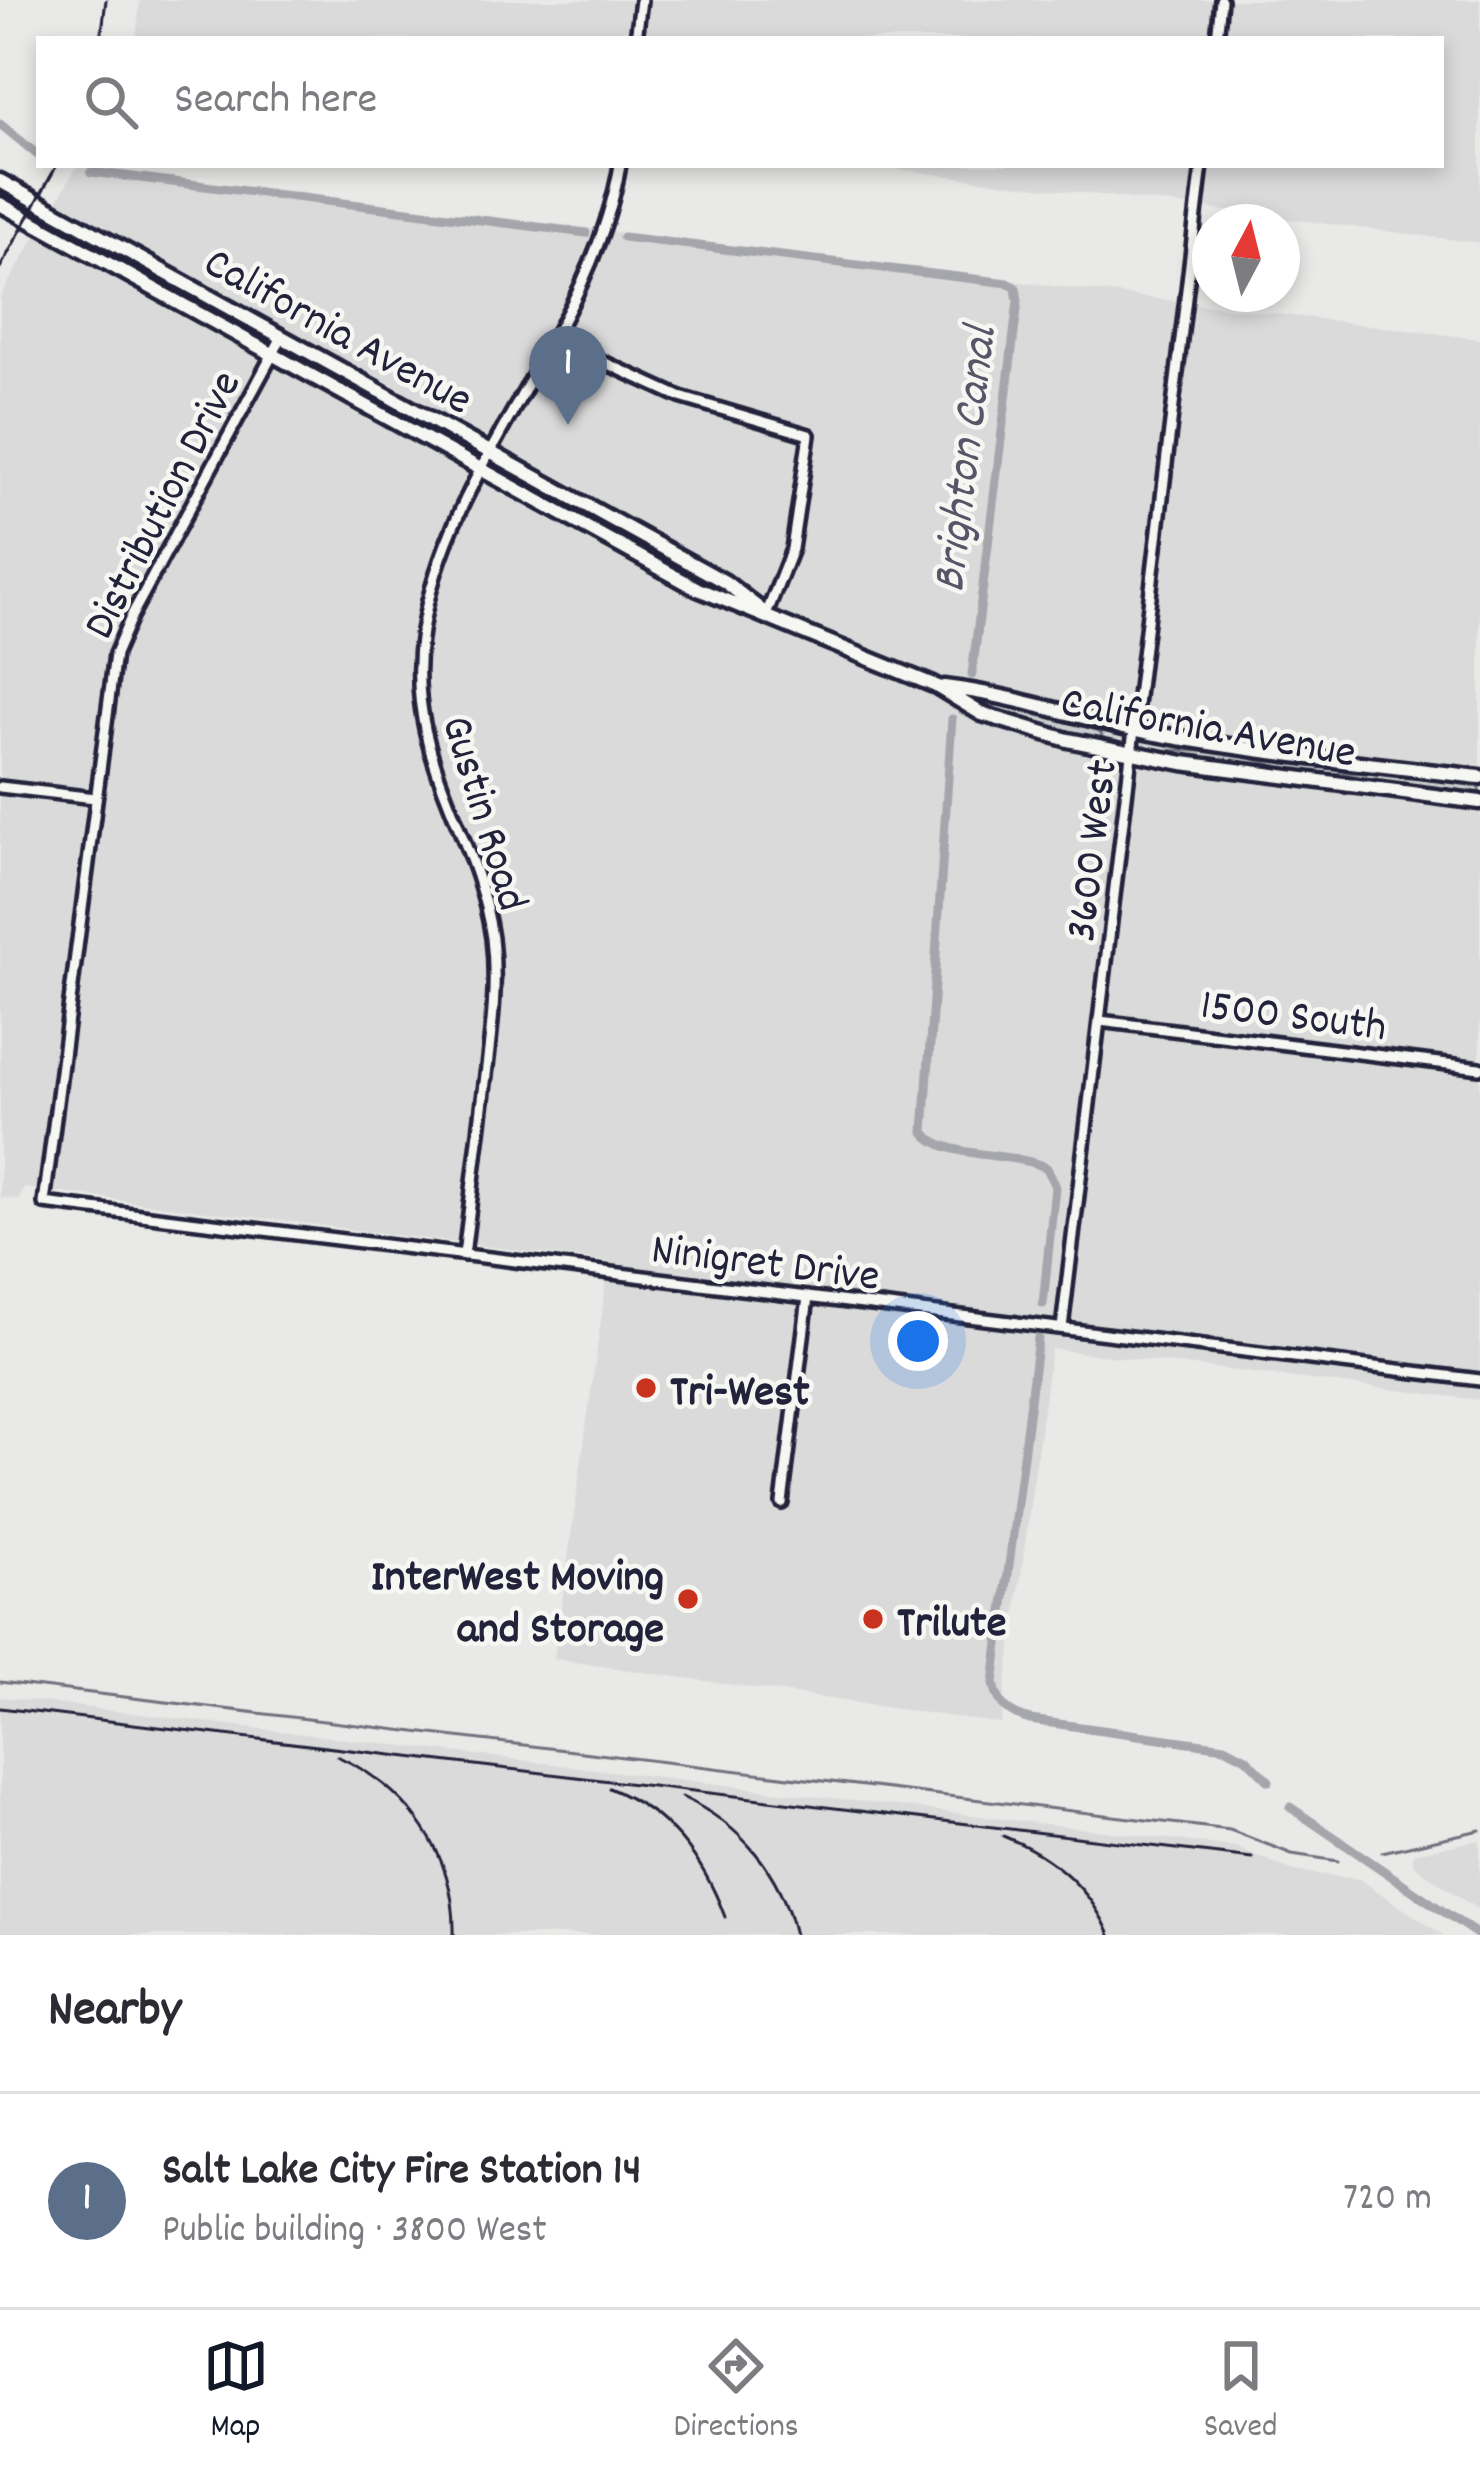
<!DOCTYPE html>
<meta charset="utf-8">
<style>
body{margin:0;font-family:Dekko,sans-serif;background:#f7f7f7;color:#2b2b33}
.compass{position:absolute;left:1192px;top:204px;width:108px;height:108px;border-radius:50%;background:#fff;box-shadow:0 6px 18px #0003;rotate:7deg}
.you{position:absolute;left:918px;top:1341px;width:42px;height:42px;margin:-30px;border:9px solid #fff;border-radius:50%;background:#1a73e8;box-shadow:0 0 0 18px #1a73e833}
.badge{display:grid;place-items:center;width:78px;height:78px;border-radius:50%;background:#111827;color:#fff;font-size:39px;font-weight:700}
.pin{position:absolute;translate:-50% -99px;filter:drop-shadow(0 3px 6px #0008)}
.pin::after{content:'';position:absolute;top:63px;width:42px;height:36px;background:inherit;clip-path:polygon(0 0,100% 0,50% 100%)}
.list{margin:0;padding:0;list-style:none}
h2{display:flex;justify-content:space-between;align-items:center;height:156px;margin:0;padding:0 48px;font-size:51px}
h2 small{font-size:39px;font-weight:400;color:#7c7c81}
.list li{display:grid;grid-template-columns:78px 1fr auto;gap:36px;align-items:center;box-sizing:border-box;height:216px;padding:0 48px;border-top:3px solid #e1e1e2}
.list b{display:block;font-size:45px;white-space:nowrap}
.list p{margin:0;font-size:39px;white-space:nowrap;color:#7c7c81}
.list em{font-size:39px;font-style:normal;color:#7c7c81}
.icon{flex:none;width:66px;height:66px;fill:none;stroke:currentColor;stroke-width:2;stroke-linecap:round;stroke-linejoin:round}
.map{position:relative;flex:none;width:1480px;height:1935px;overflow:hidden}
.search{position:absolute;background:#fff;box-shadow:0 6px 18px #0003;left:36px;right:36px;top:36px;height:132px;display:flex;align-items:center;gap:30px;box-sizing:border-box;padding:0 42px;border-radius:0px;color:#7c7c81;font-size:45px}
.sheet{height:372px;background:#fff}
nav{display:flex;justify-content:space-around;align-items:center;box-sizing:border-box;height:168px;border-top:3px solid #e1e1e2;background:#fff;font-size:33px;color:#7c7c81}
nav a{display:grid;justify-items:center;gap:6px}
nav .on{color:#111827}
.map>svg:first-child{display:block}
.built{fill:#dadada}
.green{fill:#ccccce;stroke:#777784;stroke-width:3}
.lines{fill:none;stroke-linecap:round;stroke-linejoin:round}
.stream{stroke:#71717f;stroke-width:3}
.canal{stroke:#a5a5ac;stroke-width:9}
.minor-casing{stroke:#22223b;stroke-width:18}
.major-casing{stroke:#22223b;stroke-width:21}
.minor{stroke:#f6f6f2;stroke-width:9}
.major{stroke:#f6f6f2;stroke-width:12}
.rail{stroke:#22223b;stroke-width:3}
.poi-dot{fill:#c8321e;stroke:#f6f6f2;stroke-width:4.5}
.labels{text-anchor:middle;stroke-width:9;stroke-linejoin:round;paint-order:stroke}
.street-label{font-size:45px;fill:#22223b;stroke:#f6f6f2}
.poi-label{font-size:45px;font-weight:bold;fill:#22223b;stroke:#f6f6f2;text-anchor:start}
.water-label{font-size:48px;font-style:italic;fill:#565668;stroke:#f6f6f2}
</style>
<div class="map">
<svg width="1480" height="1935" viewBox="0 0 1480 1935">
<rect width="100%" height="100%" fill="#e9e9e7"/>
<filter id="ink" filterUnits="userSpaceOnUse"><feTurbulence type="fractalNoise" baseFrequency=".00833" numOctaves="2"/><feDisplacementMap in="SourceGraphic" scale="24" xChannelSelector="R" yChannelSelector="G"/><feConvolveMatrix kernelMatrix="1 2 1 2 8 2 1 2 1" color-interpolation-filters="sRGB"/></filter>
<g filter="url(#ink)">
<path class="built" d="M140,0h1340v243l-618,-78h579v-126h-1305z
M78,165l1402,174v1061l-429,-51 -50,375 -447,-65 55,-397 -585,-74 -5,12 -19,-3v-900z
M0,1697l1235,150 59,24 65,8 84,56h-1443z
M1480,1840v71l-67,-46v-12z"/>
<path class="green" d="M71,228l133,73 48,34 -184,-101z
M996,700l99,25 7,10 -2,6 -107,-31z
M1163,750c46,0 81,3 123,20l-57,-5z
M1394,772l83,10 3,11 -163,-19z"/>
<g class="lines">
<path class="stream" d="M0,1682l1230,148 62,24 46,7
M1382,1852l98,-22"/>
<path class="canal" d="M0,124l39,32
M91,172l495,61
M623,237l385,46 8,5 2,13 -46,374
M952,719l-28,413c21,28 89,19 123,36l8,19 -12,117
M1038,1338l-44,345c4,22 14,31 36,37l195,27 21,11 23,23
M1290,1807l188,128"/>
<defs>
<path id="minor" d="M636,39l5,-39
M1217,39l4,-39
M282,337l-150,278 -17,39 -71,549 1436,177
M553,339l127,58 129,38 -17,114 -26,66
M0,787l95,11
M1100,1021l380,47
M464,1255c7,-58 14,-115 21,-172 6,-49 13,-96 7,-145 -16,-111 -90,-185 -70,-307 27,-170 169,-296 198,-466
M1062,1328l140,-1163
M782,1503l26,-206"/>
<path id="major" d="M0,181l725,401 36,28
M0,204l698,385 238,97 46,28 86,26 115,23 297,39
M944,687c70,8 137,32 207,46 108,20 219,31 329,44"/>
</defs>
<use href="#minor" class="minor-casing"/>
<use href="#major" class="major-casing"/>
<use href="#minor" class="minor"/>
<use href="#major" class="major"/>
<path class="rail" d="M101,39l5,-39
M0,268l57,-103
M0,1708l1252,150
M337,1756c72,33 119,98 117,179
M609,1788c60,25 94,70 116,129
M682,1797c58,27 99,75 113,138
M1003,1836c48,19 86,51 107,99"/>
</g>
</g>
<g class="poi-dot">
<circle cx="646" cy="1388" r="12"/>
<circle cx="688" cy="1599" r="12"/>
<circle cx="873" cy="1619" r="12"/>
</g>
<g class="labels">
<g class="street-label">
<text transform="translate(340 328) rotate(29)" y="16">California Avenue</text>
<text transform="translate(159 503) rotate(-63)" y="16">Distribution Drive</text>
<text transform="translate(1209 724) rotate(10)" y="16">California Avenue</text>
<text transform="translate(488 812) rotate(73)" y="16">Gustin Road</text>
<text transform="translate(1088 850) rotate(-83)" y="16">3600 West</text>
<text transform="translate(1294 1012) rotate(7)" y="16">1500 South</text>
<text transform="translate(766 1259) rotate(7)" y="16">Ninigret Drive</text>
</g>
<g class="poi-label">
<text x="670" y="1404">Tri-West</text>
<text x="664" y="1589" text-anchor="end">InterWest Moving<tspan x="664" dy="52">and Storage</tspan></text>
<text x="897" y="1635">Trilute</text>
</g>
<g class="water-label">
<text transform="translate(961 459) rotate(-83)" y="17">Brighton Canal</text>
</g>
</g>
</svg>
<svg class="compass" viewBox="-18 -18 36 36"><path d="M0-13l5 13h-10z" fill="#e53935"/><path d="M0 13l5-13h-10z" fill="#7c7c81"/></svg>
<div class="you"></div>
<div class="pin badge" style="left:568px;top:425px;background:#5c6f8a">1</div>
<div class="search"><svg class="icon" aria-label="search" viewBox="0 0 24 24"><circle cx="10" cy="10" r="6"/><path d="M15 15l6 6"/></svg>Search here</div>
</div>
<section class="sheet">
<h2>Nearby<small></small></h2>
<ul class="list">
<li><span class="badge" style="background:#5c6f8a">1</span><div><b>Salt Lake City Fire Station 14</b><p>Public building · 3800 West</p></div><em>720 m</em></li>
</ul>
</section>
<nav>
<a class="on"><svg class="icon" aria-label="map" viewBox="0 0 24 24"><path d="M3 6l6-2 6 2 6-2v14l-6 2-6-2-6 2zM9 4v14M15 6v14"/></svg>Map</a>
<a><svg class="icon" aria-label="directions" viewBox="0 0 24 24"><path d="M12 3l9 9-9 9-9-9zM9 14v-3h6M13 9l2 2-2 2"/></svg>Directions</a>
<a><svg class="icon" aria-label="saved" viewBox="0 0 24 24"><path d="M7 4h10v16l-5-4-5 4z"/></svg>Saved</a>
</nav>
